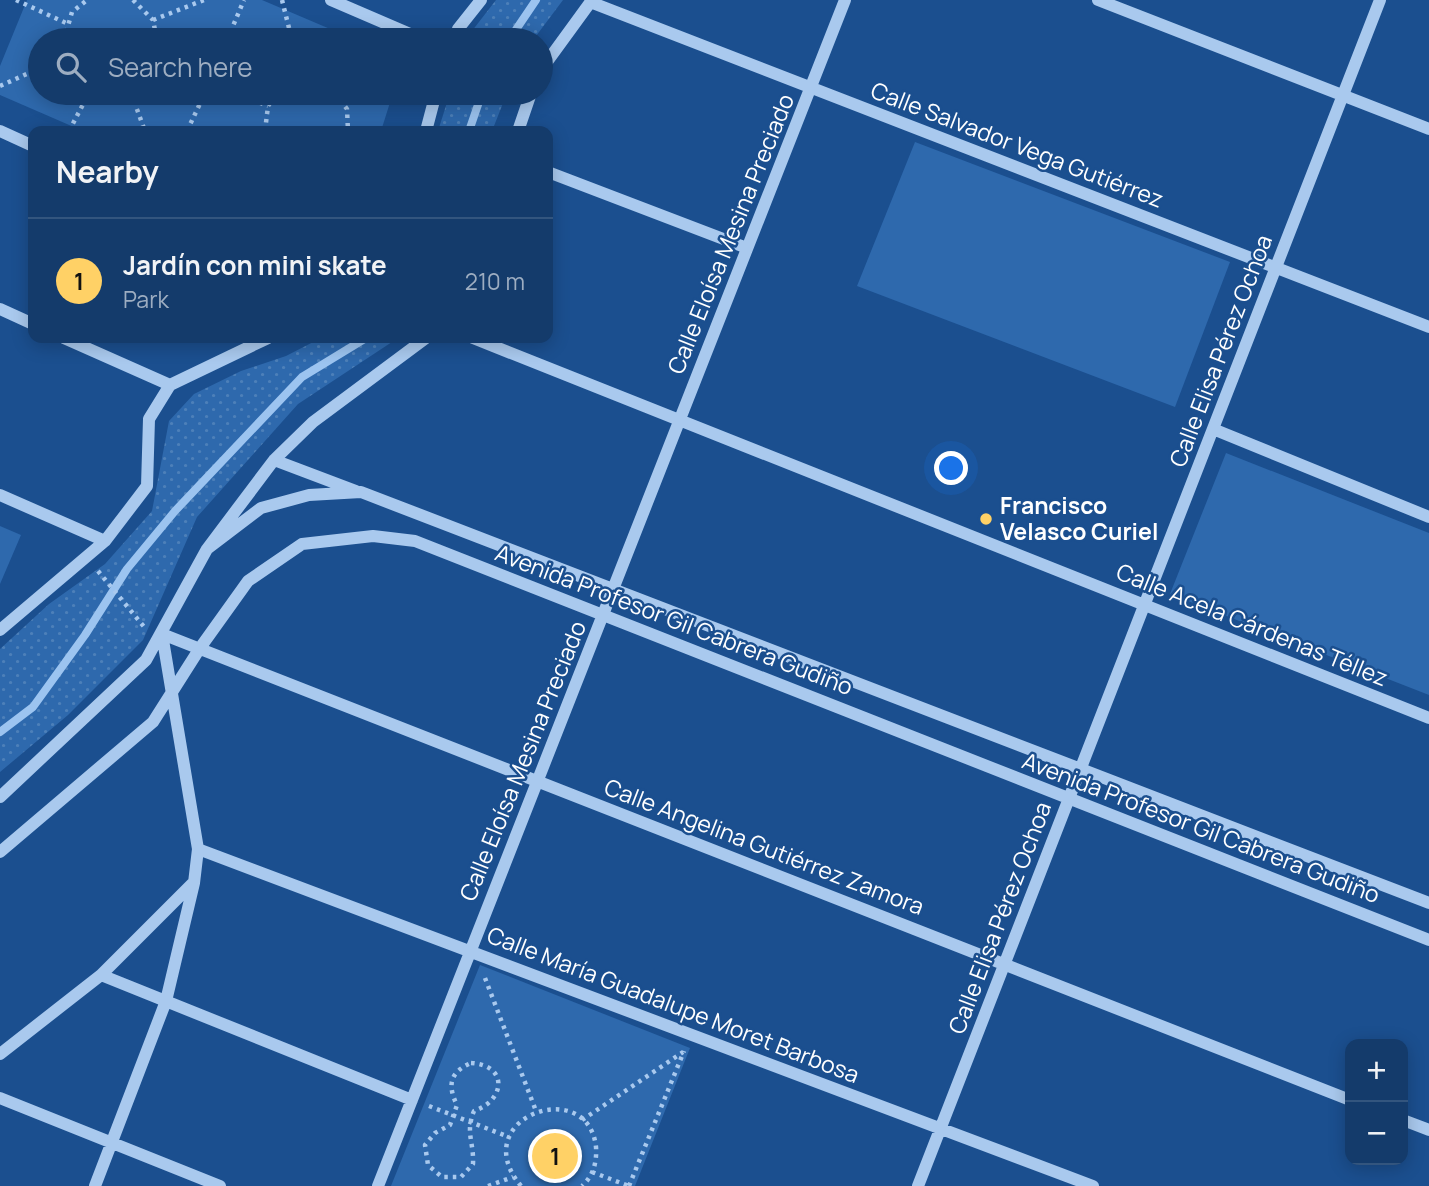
<!DOCTYPE html>
<meta charset="utf-8">
<style>
body{margin:0;font-family:Manrope,sans-serif;background:#214673;color:#f1f3f6}
.controls{position:absolute;right:21px;bottom:21px;display:grid;overflow:hidden;border-radius:14px;box-shadow:0 4px 18px #0003}
.controls button{width:63px;height:63px;display:grid;place-items:center;padding:0;border:0;border-bottom:2px solid #33557e;background:#143b6b;color:#f1f3f6;font:35px sans-serif}
.you{position:absolute;left:952px;top:469px;width:24px;height:24px;margin:-18px;border:5px solid #fff;border-radius:50%;background:#1a73e8;box-shadow:0 0 0 10px #1a73e833}
.badge{display:grid;place-items:center;width:46px;height:46px;border-radius:50%;background:#ffd166;color:#111;font-size:23px;font-weight:700}
.pin{position:absolute;translate:-50% -50%;border:4px solid #fff;box-shadow:0 2px 7px #0006}
.list{margin:0;padding:0;list-style:none}
h2{display:flex;justify-content:space-between;align-items:center;height:91px;margin:0;padding:0 28px;font-size:30px}
h2 small{font-size:23px;font-weight:400;color:#9dadc1}
.list li{display:grid;grid-template-columns:46px 1fr auto;gap:21px;align-items:center;box-sizing:border-box;height:126px;padding:0 28px;border-top:2px solid #33557e}
.list b{display:block;font-size:26px;white-space:nowrap}
.list p{margin:0;font-size:23px;white-space:nowrap;color:#9dadc1}
.list em{font-size:23px;font-style:normal;color:#9dadc1}
.icon{flex:none;width:38px;height:38px;fill:none;stroke:currentColor;stroke-width:2;stroke-linecap:round;stroke-linejoin:round}
.map{position:relative;flex:none;width:1429px;height:1186px;overflow:hidden}
.search{position:absolute;background:#143b6b;box-shadow:0 4px 18px #0003;left:28px;top:28px;width:525px;height:77px;display:flex;align-items:center;gap:18px;box-sizing:border-box;padding:0 24px;border-radius:38px;color:#9dadc1;font-size:26px}
.panel{position:absolute;background:#143b6b;box-shadow:0 4px 18px #0003;left:28px;top:126px;width:525px;height:217px;border-radius:14px}
.map>svg:first-child{display:block}
.grass{fill:url(#grass-dots)}
.park{fill:#2e69ad}
.lines{fill:none;stroke-linecap:round;stroke-linejoin:round}
.stream{stroke:#9cc4f0;stroke-width:8}
.path{stroke:#a9c9ee;stroke-width:4.5;stroke-dasharray:3.5 5;stroke-linecap:butt}
.minor{stroke:#a9c9ee;stroke-width:12}
.poi-dot{fill:#ffd166;stroke:#1b4f8f;stroke-width:2.5}
.labels{text-anchor:middle;stroke-width:5;stroke-linejoin:round;paint-order:stroke}
.street-label{font-size:23px;fill:#fff;stroke:#1b4f8f}
.poi-label{font-size:23px;font-weight:bold;fill:#fff;stroke:#1b4f8f;text-anchor:start}
</style>
<div class="map">
<svg width="1429" height="1186" viewBox="0 0 1429 1186">
<defs>
<pattern id="grass-dots" width="8" height="8" patternUnits="userSpaceOnUse" patternTransform="scale(1.75)"><rect width="8" height="8" fill="#2e69ad"/><path d="M2 2h.1M6 6h.1" fill="none" stroke="#4d80b9" stroke-width="1.8" stroke-linecap="round"/></pattern>
</defs>
<rect width="100%" height="100%" fill="#1b4f8f"/>
<path class="grass" d="M496,0h67l-30,40h-68z
M450,93h57l-15,38h-54z
M321,338h77l-100,66 -101,113 -54,123 -75,75 -68,57v-123l49,-45 56,-40 47,-53 17,-90 25,-27 47,-23 45,-15z"/>
<path class="park" d="M27,0h235l94,40h-316v53h353l-12,38h-298l-83,-36v-29z
M915,142l315,120 -55,145 -318,-121z
M1226,453l203,80v162l-259,-101z
M0,526l21,9 -21,49z
M480,965l210,83 -55,138h-244z"/>
<g class="lines">
<path class="stream" d="M509,40l27,-40
M469,131l13,-38
M0,732l33,-25 52,-72 42,-66 48,-58 127,-134 64,-39"/>
<path class="path" d="M16,0l50,23
M133,0l20,20 4,20
M282,0l10,40
M153,20l51,-20
M64,40l8,-28 15,-12
M227,40l17,-40
M0,86l40,-18
M131,93l14,38
M236,93l32,13
M335,93l12,16 1,22
M499,93l10,4
M341,98l9,-5
M69,131l20,-38
M187,131l18,-38
M265,131l3,-25 9,-13
M98,571l47,57
M485,978l51,133
M471,1063c37,2 35,37 3,48 -9,22 0,30 -1,53l-12,13h-19l-14,-12 -3,-20 10,-12 15,-8 7,-20c-10,-20 -7,-33 14,-42z
M429,1106l80,31
M582,1120l101,-68
M592,1172l37,14
M488,1186l25,-9
M521,1186c-57,-68 67,-112 75,-39 1,16 -3,29 -14,39
M629,1186l55,-135"/>
<path class="minor" d="M331,0l93,40
M1098,0l331,129
M590,2l839,325
M454,40l4,-11 23,-29
M541,70l51,-70
M0,131l33,15
M426,131l10,-38
M518,131l13,-38
M548,172l199,76
M0,309l33,15
M64,338l106,47
M473,338l956,380
M1213,429l216,88
M274,460l82,31
M0,495l105,46
M207,549l54,-41 48,-13 52,-3 1068,411
M0,630l105,-89 42,-55 2,-67 21,-34 98,-47
M162,634l1188,466
M0,797l146,-137 61,-111 67,-89 39,-38 113,-84
M198,849l895,337
M0,852l153,-130 47,-74 48,-67 54,-37 71,-8 42,5 1014,399
M101,975l311,125
M0,1054l101,-79 92,-92
M0,1098l220,88
M1403,1120l26,10
M95,1186l71,-185 28,-118 4,-34 -36,-215
M378,1186l467,-1186
M918,1186l462,-1186"/>
</g>
<circle class="poi-dot" cx="986" cy="519" r="7"/>
<g class="labels">
<g class="street-label">
<text transform="translate(1017 145) rotate(21)" y="8">Calle Salvador Vega Gutiérrez</text>
<text transform="translate(731 234) rotate(-68)" y="8">Calle Eloísa Mesina Preciado</text>
<text transform="translate(1221 351) rotate(-69)" y="8">Calle Elisa Pérez Ochoa</text>
<text transform="translate(674 620) rotate(21)" y="8">Avenida Profesor Gil Cabrera Gudiño</text>
<text transform="translate(1252 625) rotate(22)" y="8">Calle Acela Cárdenas Téllez</text>
<text transform="translate(523 761) rotate(-68)" y="8">Calle Eloísa Mesina Preciado</text>
<text transform="translate(1201 828) rotate(21)" y="8">Avenida Profesor Gil Cabrera Gudiño</text>
<text transform="translate(764 847) rotate(21)" y="8">Calle Angelina Gutiérrez Zamora</text>
<text transform="translate(1000 918) rotate(-69)" y="8">Calle Elisa Pérez Ochoa</text>
<text transform="translate(673 1005) rotate(21)" y="8">Calle María Guadalupe Moret Barbosa</text>
</g>
<g class="poi-label">
<text x="1000" y="514">Francisco<tspan x="1000" dy="26">Velasco Curiel</tspan></text>
</g>
</g>
</svg>
<div class="controls">
<button>+</button>
<button>−</button>
</div>
<div class="you"></div>
<div class="pin badge" style="left:555px;top:1156px">1</div>
<div class="search"><svg class="icon" aria-label="search" viewBox="0 0 24 24"><circle cx="10" cy="10" r="6"/><path d="M15 15l6 6"/></svg>Search here</div>
<section class="panel">
<h2>Nearby<small></small></h2>
<ul class="list">
<li><span class="badge">1</span><div><b>Jardín con mini skate</b><p>Park</p></div><em>210 m</em></li>
</ul>
</section>
</div>
